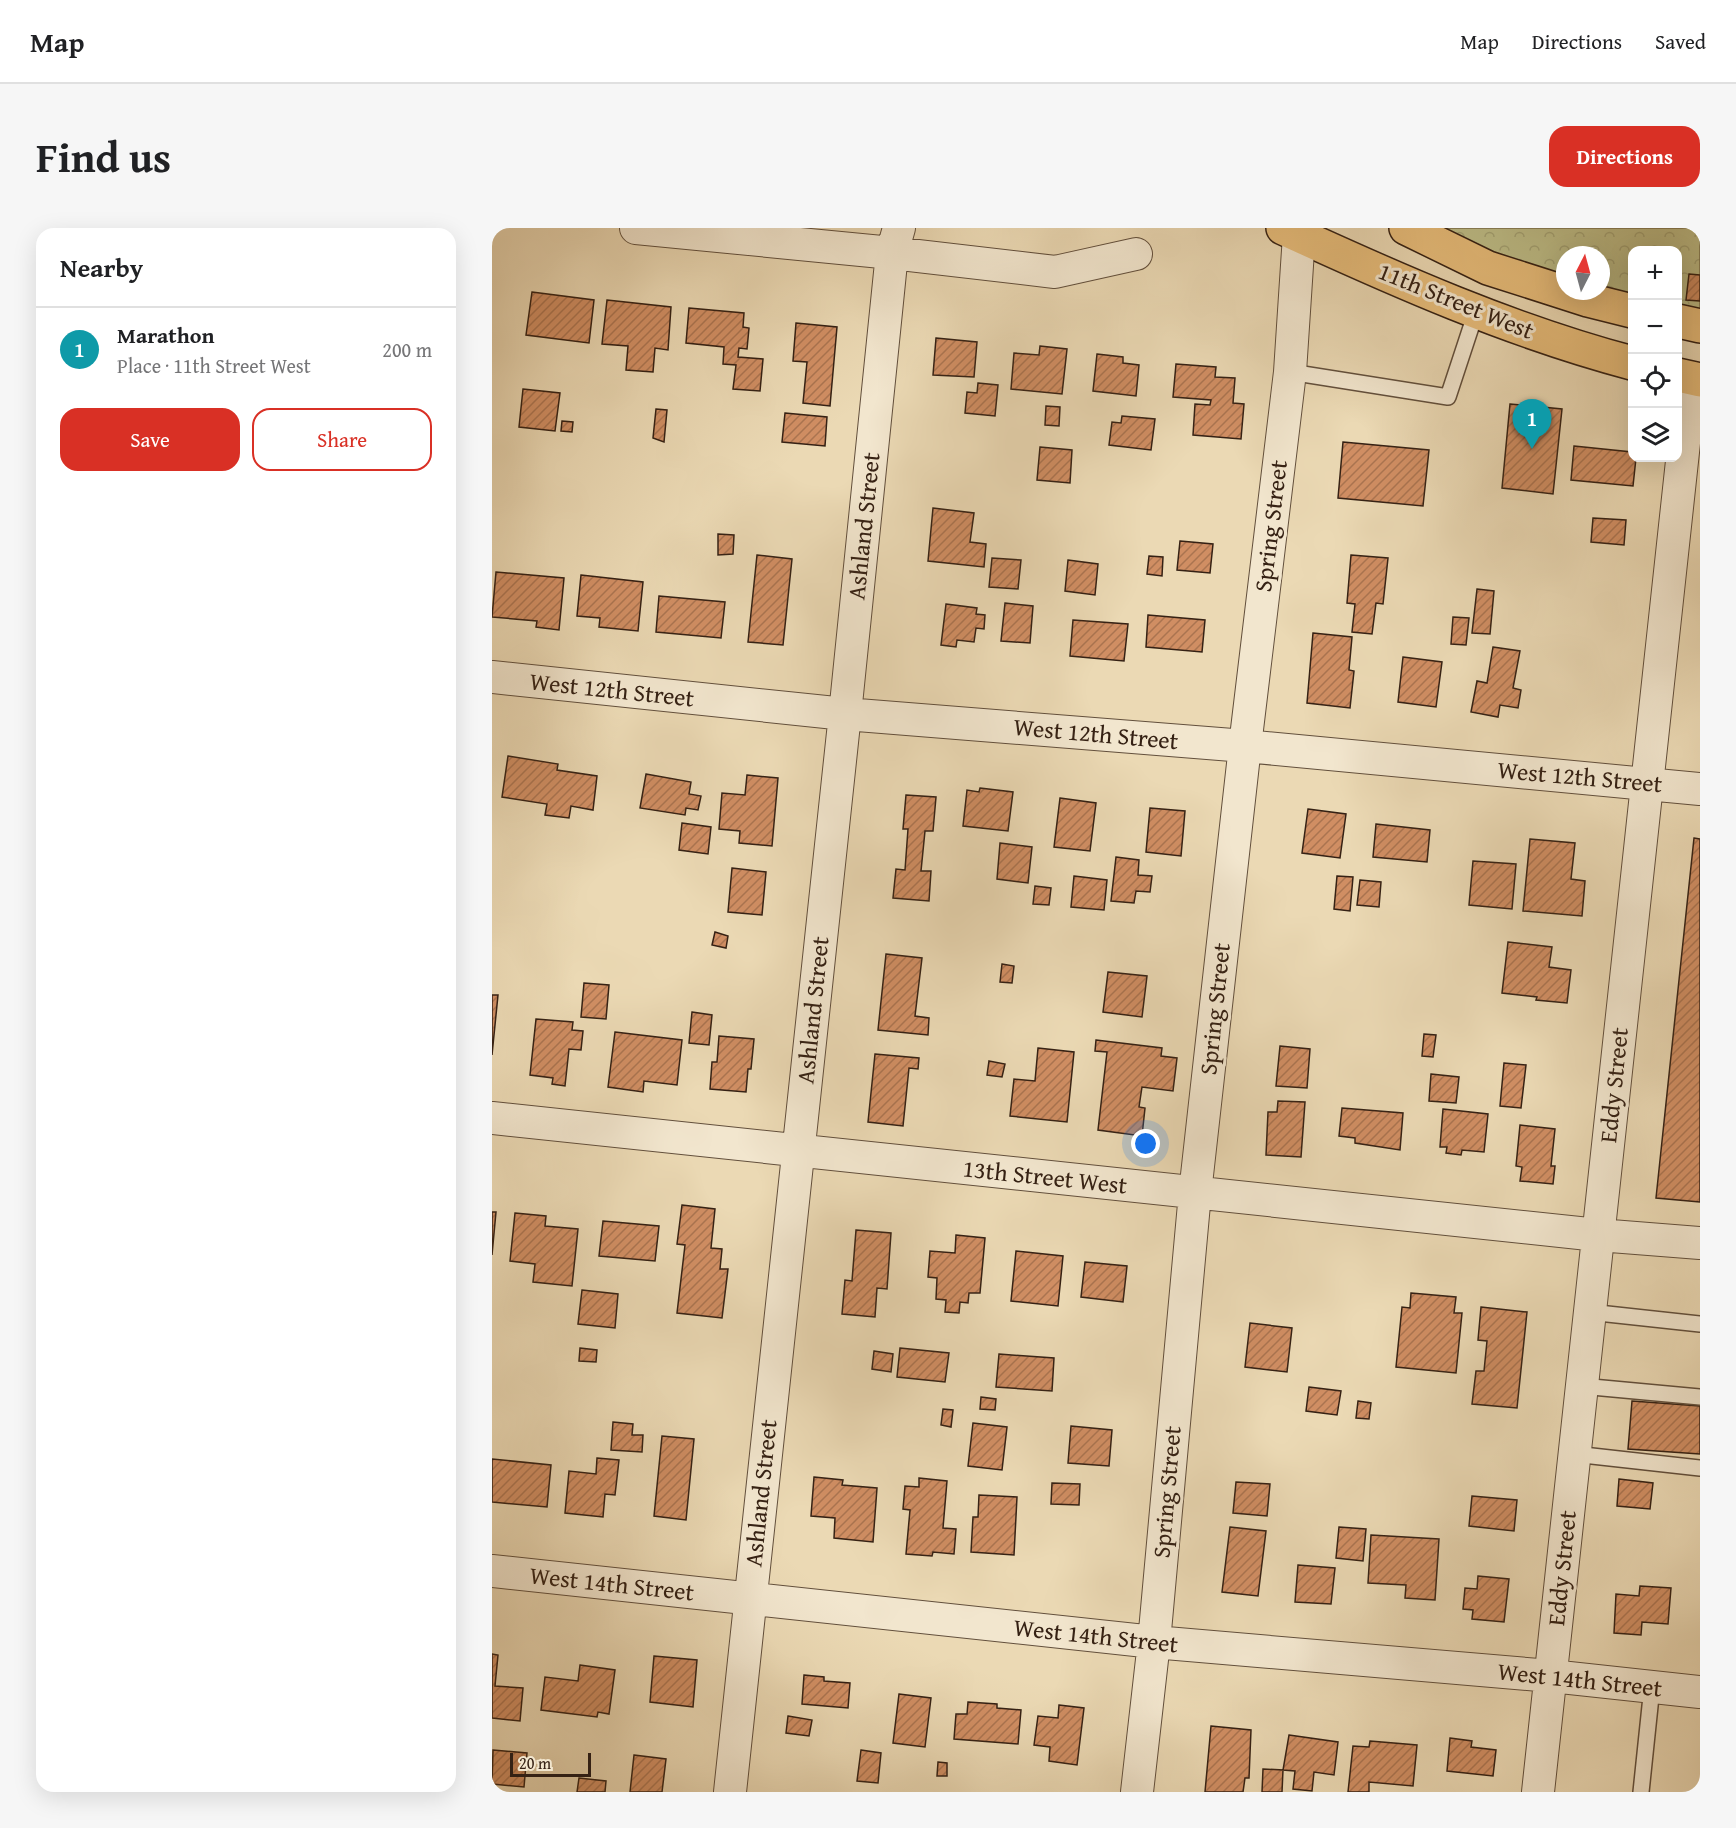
<!DOCTYPE html>
<meta charset="utf-8">
<style>
body{margin:0;font-family:"Gentium Book Plus",serif;background:#f6f6f6;color:#202124}
.controls{position:absolute;right:18px;top:18px;display:grid;overflow:hidden;border-radius:12px;box-shadow:0 6px 24px #0002}
.controls button{width:54px;height:54px;display:grid;place-items:center;padding:0;border:0;border-bottom:2px solid #e0e0e0;background:#fff;color:#202124;font:30px sans-serif}
.compass{position:absolute;left:1064px;top:18px;width:54px;height:54px;border-radius:50%;background:#fff;box-shadow:0 6px 24px #0002;rotate:6deg}
.scale{position:absolute;left:18px;bottom:15px;width:81px;box-sizing:border-box;padding-left:6px;border:3px solid #352114;border-top:0;font-size:16px;line-height:21px;white-space:nowrap;color:#352114;-webkit-text-stroke:4px #f2e6ce;paint-order:stroke}
.you{position:absolute;left:654px;top:916px;width:21px;height:21px;margin:-15px;border:4px solid #fff;border-radius:50%;background:#1a73e8;box-shadow:0 0 0 9px #1a73e833}
.badge{display:grid;place-items:center;width:39px;height:39px;border-radius:50%;background:#d93025;color:#fff;font-size:20px;font-weight:700}
.pin{position:absolute;translate:-50% -50px;filter:drop-shadow(0 2px 3px #0008)}
.pin::after{content:'';position:absolute;top:32px;width:21px;height:18px;background:inherit;clip-path:polygon(0 0,100% 0,50% 100%)}
.list{margin:0;padding:0;list-style:none}
h2{display:flex;justify-content:space-between;align-items:center;height:78px;margin:0;padding:0 24px;font-size:26px}
h2 small{font-size:20px;font-weight:400;color:#757577}
.list li{display:grid;grid-template-columns:39px 1fr auto;gap:18px;align-items:center;box-sizing:border-box;height:84px;padding:0 24px;border-top:2px solid #e0e0e0}
.list b{display:block;font-size:22px;white-space:nowrap}
.list p{margin:0;font-size:20px;white-space:nowrap;color:#757577}
.list em{font-size:20px;font-style:normal;color:#757577}
.actions{display:flex;gap:12px;padding:18px 24px}
.actions a{flex:1;padding:14px 0;border:2px solid #d93025;border-radius:18px;text-align:center;font-size:21px;color:#d93025}
.actions .main{background:#d93025;color:#fff}
.icon{flex:none;width:33px;height:33px;fill:none;stroke:currentColor;stroke-width:2;stroke-linecap:round;stroke-linejoin:round}
.map{position:relative;flex:none;width:1208px;height:1564px;overflow:hidden;border-radius:18px}
header{display:flex;align-items:center;gap:36px;box-sizing:border-box;height:84px;padding:0 30px;background:#fff;border-bottom:2px solid #e0e0e0}
header strong{font-size:28px}
nav{display:flex;gap:33px;margin-inline-start:auto;font-size:21px}
.intro{display:flex;align-items:center;justify-content:space-between;box-sizing:border-box;height:144px;padding:0 36px}
h1{margin:0;font-size:42px}
.button{padding:15px 27px;border-radius:18px;background:#d93025;color:#fff;font-size:21px;font-weight:700}
main{display:flex;gap:36px;padding:0 36px}
aside{flex:1;background:#fff;border-radius:18px;box-shadow:0 6px 24px #0002}
.map>svg:first-child{display:block}
.park{fill:url(#park-crowns);stroke:#79704e;stroke-width:1.5;fill-rule:evenodd}
.building{fill:url(#building-hatch);stroke:#352114;stroke-width:1.5}
.lines{fill:none;stroke-linecap:round;stroke-linejoin:round}
.lane-casing{stroke:#624f3c;stroke-width:18}
.street-casing{stroke:#624f3c;stroke-width:34}
.highway-casing{stroke:#352114;stroke-width:36}
.lane{stroke:#f2e6ce;stroke-width:15}
.street{stroke:#f2e6ce;stroke-width:32}
.highway{stroke:#e6bc7a;stroke-width:33}
.labels{text-anchor:middle;stroke-width:6;stroke-linejoin:round;paint-order:stroke}
.street-label{font-size:24px;fill:#352114;stroke:#f2e6ce}
</style>
<header>
<strong>Map</strong>
<nav><a>Map</a><a>Directions</a><a>Saved</a></nav>
</header>
<div class="intro"><h1>Find us</h1><a class="button">Directions</a></div>
<main>
<aside>
<h2>Nearby<small></small></h2>
<ul class="list">
<li><span class="badge" style="background:#0f9aa8">1</span><div><b>Marathon</b><p>Place · 11th Street West</p></div><em>200 m</em></li>
</ul>
<div class="actions"><a class="main">Save</a><a>Share</a></div>
</aside>
<div class="map">
<svg width="1208" height="1564" viewBox="0 0 1208 1564">
<defs>
<pattern id="park-crowns" width="20" height="18" patternUnits="userSpaceOnUse" patternTransform="scale(1.5)"><rect width="20" height="18" fill="#bdbe89"/><path d="M2 6a3 3 0 1 1 6 0M12 15a3 3 0 1 1 6 0" fill="none" stroke="#a3a375"/></pattern>
<pattern id="building-hatch" width="6" height="6" patternUnits="userSpaceOnUse" patternTransform="scale(1.5)"><rect width="6" height="6" fill="#d08e63"/><path d="M-1 1l2-2M0 6l6-6M5 7l2-2" fill="none" stroke="#aa7450"/></pattern>
</defs>
<rect width="100%" height="100%" fill="#ebd9b4"/>
<filter id="stains"><feTurbulence type="fractalNoise" baseFrequency=".00333" numOctaves="4"/><feColorMatrix values="0 0 0 0 .2 0 0 0 0 .09 0 0 0 0 .02 0 0 0 .5 -.17"/></filter>
<radialGradient id="worn" r=".72"><stop offset=".6" stop-color="#630" stop-opacity="0"/><stop offset="1" stop-color="#630" stop-opacity=".3"/></radialGradient>
<path class="park" d="M914,0h294v98l-22,-5v-71h-46v61l-44,-11 -100,-32zM1073,27h36v36h-36z"/>
<path class="building" d="M1197,46l11,1v26l-14,-1z
M40,64l62,8 -5,43 -63,-8z
M115,72l64,7 -3,43 -13,-2 -2,24 -27,-2 2,-24 -26,-2z
M197,80l55,5 -1,14 6,1 -2,21 -8,-1 -1,9 25,2 -3,32 -27,-2 3,-24 -13,-1 1,-17 -38,-4z
M304,95l41,4 -7,79 -27,-3 4,-41 -14,-1z
M444,110l41,4 -3,35 -41,-2z
M548,118l27,3 -5,45 -51,-5 3,-36 25,2z
M605,126l26,3v6l16,2 -3,31 -43,-5z
M684,136l40,3 -1,10 20,1 -2,25 11,1 -3,35 -48,-4 2,-31 15,1 1,-5 -38,-3z
M486,155l20,2 -3,31 -30,-3 2,-21 10,1z
M31,161l37,4 -5,38 -36,-4z
M1018,176l52,5 -9,85 -51,-6z
M554,178l14,1 -1,19 -14,-1z
M164,181l11,1 -3,32 -11,-4z
M293,185l42,4 -2,29 -43,-4z
M630,188l33,3 -4,31 -42,-5 3,-23 9,1z
M70,193l11,1 -1,10 -11,-1z
M851,214l86,8 -6,56 -85,-8z
M1082,218l58,6v6h4l-3,28 -62,-6z
M548,219l32,3 -2,33 -33,-3z
M441,280l41,5 -4,29 16,2 -2,23 -56,-6z
M1101,290l33,2 -2,25 -33,-3z
M226,306l16,1 -1,19 -15,1z
M688,313l33,3 -3,29 -33,-3z
M265,327l35,4 -9,86 -35,-3z
M859,327l37,3 -5,46 -7,-1 -4,31 -20,-2 3,-28 -8,-1z
M657,328l14,1 -1,19 -15,-2z
M500,330l29,2 -3,29 -29,-2z
M576,332l30,4 -3,31 -30,-4z
M4,344l68,6 -5,52 -23,-3 1,-6 -45,-4z
M89,347l62,7 -5,49 -39,-4 1,-9 -23,-2z
M985,361l17,2 -4,43 -18,-1z
M167,368l66,6 -4,36 -65,-6z
M513,375l28,3 -3,37 -29,-2z
M454,376l31,4 -1,6 9,1 -1,14 -8,-1 -2,14 -17,-2 -1,7 -15,-2z
M656,387l57,5 -3,32 -56,-5z
M961,389l16,1 -3,27 -15,-1z
M581,392l55,4 -4,37 -54,-5z
M821,405l39,4 -3,33 5,1 -4,37 -43,-5z
M1001,419l27,4 -7,37 8,2 -3,18 -18,-3 -2,12 -27,-5 6,-31 10,2z
M911,429l39,5 -6,45 -38,-5z
M16,528l50,8 -1,6 40,6 -4,34 -22,-4 -2,12 -24,-3 2,-11 -45,-7z
M154,546l45,8 -2,12 12,2 -3,14 -12,-2 -1,7 -45,-7z
M255,547l31,3 -6,68 -33,-3 1,-12 -21,-2 3,-36 23,2z
M488,560l33,4 -5,39 -45,-5 4,-36 12,2z
M414,567l30,2 -3,34h-8l-4,40h10l-2,30 -36,-3 3,-29 9,1 3,-41h-5z
M568,570l36,5 -6,48 -36,-4z
M658,580l35,3 -4,45 -35,-4z
M816,581l38,5 -6,44 -38,-5z
M190,595l29,4 -3,27 -29,-4z
M884,596l54,6 -3,32 -54,-5z
M1202,610l6,1v363l-44,-4z
M1038,611l45,4 -4,36 14,2 -3,35 -59,-5z
M508,615l32,4 -4,36 -31,-4z
M624,629l23,3 -1,15 14,1 -2,16 -14,-1 -2,12 -23,-2z
M981,633l43,3 -4,45 -43,-4z
M240,640l34,4 -4,43 -34,-3z
M582,648l33,4 -3,30 -33,-3z
M845,648l16,1 -3,34 -16,-2z
M868,652l21,2 -2,25 -22,-2z
M543,658l16,2 -2,17 -16,-1z
M223,704l13,4 -2,12 -14,-3z
M1016,714l44,5 -3,20 22,3 -4,33 -31,-3 1,-3 -35,-4z
M394,726l36,4 -7,58 14,2 -1,17 -50,-5z
M510,736l12,2 -2,17 -12,-1z
M616,744l39,4 -5,41 -39,-5z
M92,755l25,2 -3,34 -25,-2z
M0,767h6l-6,60z
M200,784l20,3 -3,30 -20,-2z
M44,791l37,3 -1,8 11,1 -2,19 -12,-1 -4,37 -13,-2 1,-6 -23,-3z
M123,804l67,8 -5,45 -33,-4 -1,11 -35,-5z
M932,806l12,1 -3,22 -11,-1z
M227,808l35,3 -3,30h-3l-2,23 -36,-3 2,-27h5z
M604,812l66,8 -1,8 16,2 -4,33 -31,-4 -3,20 6,1 -3,28 -44,-6 9,-78 -12,-1z
M788,818l30,3 -3,39 -31,-2z
M546,820l36,4 -7,70 -57,-6 4,-37 21,2z
M383,826l44,4 -1,11 -9,-1 -6,58 -35,-4z
M497,833l16,3 -3,13 -15,-2z
M1012,835l22,2 -5,43 -21,-2z
M939,846l28,3 -3,26 -27,-2z
M786,873l27,1 -4,55 -35,-2 2,-43h9z
M850,880l61,5 -3,37 -45,-7v-5l-16,-2z
M951,881l45,5 -4,38 -22,-2 -1,5 -15,-2 1,-6h-7z
M1028,897l35,4 -4,37h4l-2,18 -33,-3 2,-14 -6,-1z
M190,977l33,4 -4,39 11,1 -2,20h8l-6,49 -45,-5 8,-68 -8,-1z
M0,984h4l-4,43z
M23,985l31,3 -1,10 33,3 -6,57 -39,-4 2,-18 -25,-3z
M111,993l56,5 -4,35 -56,-5z
M364,1002l35,3 -4,56 -10,-1 -2,29 -33,-3 3,-34 7,1z
M464,1007l29,3 -5,55h-11l-1,10 -8,-1 -1,11 -14,-1 1,-12 -10,-1 1,-21 -9,-1 2,-26 25,2z
M524,1023l47,5 -5,50 -47,-5z
M593,1034l42,4 -4,36 -42,-5z
M90,1062l36,4 -3,34 -37,-4z
M919,1065l45,4 -2,16h8l-6,60 -60,-6 6,-60 8,1z
M989,1079l46,5 -10,96 -45,-4 4,-33h8l3,-30 -9,-1z
M758,1095l42,5 -5,44 -42,-5z
M88,1120l17,2 -1,12 -17,-1z
M408,1120l49,5 -4,29 -48,-5z
M382,1123l19,3 -2,18 -19,-3z
M507,1126l55,4 -2,33 -56,-4z
M817,1159l32,4 -4,24 -31,-4z
M489,1169l15,2 -1,11 -15,-1z
M866,1173l13,2 -2,16 -13,-1z
M1140,1173l68,5v48l-72,-5z
M451,1181l10,1 -2,17 -10,-2z
M121,1194l20,2 -1,11h11l-1,17 -31,-2z
M481,1195l34,4 -5,43 -34,-4z
M579,1198l41,4 -3,36 -41,-3z
M170,1208l32,3 -8,81 -32,-4z
M105,1230l22,2 -4,35 -10,-1 -2,23 -38,-4 4,-42 27,3z
M0,1231l59,6 -4,42 -55,-5z
M322,1249l29,3 -1,5 35,3 -4,54 -39,-4 1,-20 -24,-2z
M427,1250l28,3 -4,47 13,1 -2,25 -21,-2 -1,4 -26,-2 4,-44 -7,-1 2,-23 14,1z
M1127,1251l34,4 -3,26 -33,-3z
M744,1254l34,2 -3,32 -34,-3z
M560,1255l28,1 -1,21 -28,-1z
M487,1267l38,2 -3,58 -43,-3 2,-35h5z
M980,1268l45,4 -3,31 -45,-5z
M738,1299l36,4 -8,65 -36,-4z
M847,1299l27,2 -3,32 -27,-3z
M879,1307l68,4 -4,61 -30,-2 1,-13 -38,-2z
M806,1337l37,3 -4,36 -36,-2z
M986,1348l31,3 -5,43 -32,-3 1,-9 -10,-1 2,-21 12,1z
M1148,1358l31,2 -3,36 -26,-2 -1,13 -27,-2 2,-39 23,2z
M0,1426l6,1 -3,31 28,2 -3,33 -28,-3z
M162,1428l43,4 -4,47 -43,-5z
M88,1437l35,5 -6,44 -11,-2 -1,5 -56,-7 4,-33 33,4z
M312,1447l20,2v4l26,2 -2,25 -46,-4z
M407,1466l32,4 -6,49 -32,-4z
M476,1474l29,2v4l24,2 -3,34 -64,-5 2,-25h11z
M567,1477l25,3 -7,57 -28,-4 1,-14 -16,-2 4,-29 20,2z
M296,1488l24,4 -3,16 -23,-3z
M719,1498l40,4 -2,48h-4l-2,14h-38z
M797,1507l49,7 -4,33 -20,-3 -2,19 -19,-2 2,-18 -12,-1z
M958,1510l22,3 -1,6 25,3 -3,26 -46,-5z
M878,1513l47,4 -4,41 -44,-4v10h-21l5,-46 16,1z
M1,1522l34,3 -3,34 -32,-3z
M369,1522l20,3 -3,30 -21,-2z
M142,1527l32,4 -4,33h-32z
M446,1534l9,1v13h-10z
M771,1541l20,1 -1,22h-20z
M87,1550l27,3 -1,11h-28z"/>
<g class="lines">
<defs>
<path id="lane" d="M798,144l158,25 28,-85
M1097,1084l111,12
M1089,1158l119,11
M1082,1226l126,14
M1149,1564l11,-105"/>
<path id="street" d="M144,0l256,25 163,19 81,-18
M0,449l353,37 400,32 455,43
M0,890l1106,117 102,8
M0,1343l662,71 397,34 149,16
M238,1564l115,-1078 47,-461 7,-25
M645,1564l17,-150 41,-449 50,-447 45,-374 9,-137 5,-7
M1046,1564l153,-1414"/>
<path id="highway" d="M791,0c113,52 228,103 349,135
M914,0l82,40 100,32 44,11
M1186,93l22,5
M1186,147l22,5"/>
</defs>
<use href="#lane" class="lane-casing"/>
<use href="#street" class="street-casing"/>
<use href="#highway" class="highway-casing"/>
<use href="#lane" class="lane"/>
<use href="#street" class="street"/>
<use href="#highway" class="highway"/>
</g>
<g class="labels">
<g class="street-label">
<text transform="translate(964 73) rotate(22)" y="8">11th Street West</text>
<text transform="translate(372 298) rotate(-84)" y="8">Ashland Street</text>
<text transform="translate(779 298) rotate(-83)" y="8">Spring Street</text>
<text transform="translate(120 462) rotate(6)" y="8">West 12th Street</text>
<text transform="translate(604 506) rotate(5)" y="8">West 12th Street</text>
<text transform="translate(1088 549) rotate(5)" y="8">West 12th Street</text>
<text transform="translate(723 781) rotate(-84)" y="8">Spring Street</text>
<text transform="translate(321 782) rotate(-84)" y="8">Ashland Street</text>
<text transform="translate(1122 857) rotate(-84)" y="8">Eddy Street</text>
<text transform="translate(553 949) rotate(6)" y="8">13th Street West</text>
<text transform="translate(675 1264) rotate(-85)" y="8">Spring Street</text>
<text transform="translate(269 1265) rotate(-84)" y="8">Ashland Street</text>
<text transform="translate(1070 1340) rotate(-84)" y="8">Eddy Street</text>
<text transform="translate(120 1356) rotate(6)" y="8">West 14th Street</text>
<text transform="translate(604 1408) rotate(6)" y="8">West 14th Street</text>
<text transform="translate(1088 1452) rotate(6)" y="8">West 14th Street</text>
</g>
</g>
<rect width="100%" height="100%" filter="url(#stains)"/>
<rect width="100%" height="100%" fill="url(#worn)"/>
</svg>
<div class="controls">
<button>+</button>
<button>−</button>
<button><svg class="icon" aria-label="locate" viewBox="0 0 24 24"><circle cx="12" cy="12" r="6"/><path d="M12 2v4M12 18v4M2 12h4M18 12h4"/></svg></button>
<button><svg class="icon" aria-label="layers" viewBox="0 0 24 24"><path d="M12 4l9 5-9 5-9-5zM3 14l9 5 9-5"/></svg></button>
</div>
<svg class="compass" viewBox="-18 -18 36 36"><path d="M0-13l5 13h-10z" fill="#e53935"/><path d="M0 13l5-13h-10z" fill="#757577"/></svg>
<div class="scale">20 m</div>
<div class="you"></div>
<div class="pin badge" style="left:1040px;top:221px;background:#0f9aa8">1</div>
</div>
</main>
